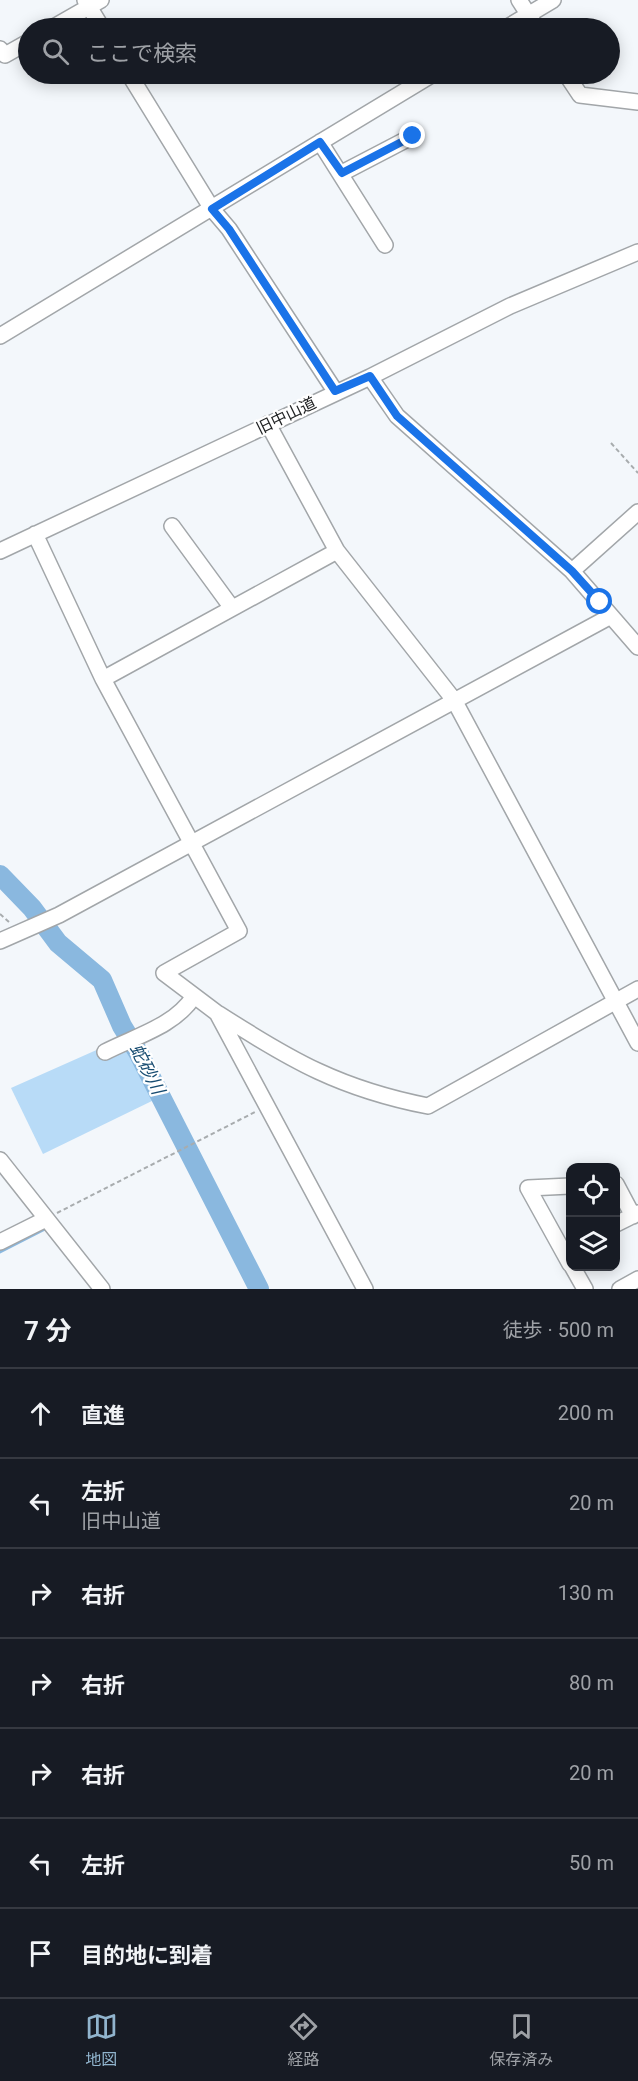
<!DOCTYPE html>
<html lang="ja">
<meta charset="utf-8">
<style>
body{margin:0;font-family:Roboto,"Noto Sans JP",sans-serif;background:#242831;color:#f1f3f6}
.controls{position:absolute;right:18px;bottom:18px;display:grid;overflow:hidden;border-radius:12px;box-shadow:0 3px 15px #0003}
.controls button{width:54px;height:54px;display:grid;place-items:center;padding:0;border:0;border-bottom:2px solid #363941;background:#171b24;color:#f1f3f6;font:30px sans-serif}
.stop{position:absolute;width:18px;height:18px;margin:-14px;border:4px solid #1a73e8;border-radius:50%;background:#fff}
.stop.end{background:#1a73e8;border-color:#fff;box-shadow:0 2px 6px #0008}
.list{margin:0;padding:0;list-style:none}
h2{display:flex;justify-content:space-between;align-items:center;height:78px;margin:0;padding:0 24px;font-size:26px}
h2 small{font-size:20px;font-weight:400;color:#9ea1a6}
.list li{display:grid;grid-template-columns:39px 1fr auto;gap:18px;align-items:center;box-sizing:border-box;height:90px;padding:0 24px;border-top:2px solid #363941}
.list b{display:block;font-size:22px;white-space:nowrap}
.list p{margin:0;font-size:20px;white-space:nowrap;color:#9ea1a6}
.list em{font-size:20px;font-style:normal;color:#9ea1a6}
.icon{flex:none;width:33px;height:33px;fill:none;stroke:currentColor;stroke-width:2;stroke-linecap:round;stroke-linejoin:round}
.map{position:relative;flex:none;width:638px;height:1289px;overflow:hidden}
.search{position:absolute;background:#171b24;box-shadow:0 3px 15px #0003;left:18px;right:18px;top:18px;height:66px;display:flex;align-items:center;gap:15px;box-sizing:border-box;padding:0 21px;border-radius:33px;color:#9ea1a6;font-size:22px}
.sheet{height:708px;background:#171b24}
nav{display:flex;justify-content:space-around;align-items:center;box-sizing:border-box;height:84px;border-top:2px solid #363941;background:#171b24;font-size:16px;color:#9ea1a6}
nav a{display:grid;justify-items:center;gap:3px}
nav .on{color:#91b4cd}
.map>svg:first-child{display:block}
.green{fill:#b8dbf7}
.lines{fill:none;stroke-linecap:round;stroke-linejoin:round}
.stream{stroke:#8ab8df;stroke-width:3}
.river{stroke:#8ab8df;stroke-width:20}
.minor-casing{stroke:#a2a6a9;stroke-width:18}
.path{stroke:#a8acae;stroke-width:2;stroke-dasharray:4.5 3;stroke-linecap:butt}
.minor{stroke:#fff;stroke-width:15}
.route{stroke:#1a73e8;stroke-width:8}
.labels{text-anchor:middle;stroke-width:4.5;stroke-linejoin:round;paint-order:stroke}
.street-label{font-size:16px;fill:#1d1f20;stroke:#fff}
.water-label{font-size:18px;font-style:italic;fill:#174c71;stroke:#fff}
</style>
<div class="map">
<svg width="638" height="1289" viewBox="0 0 638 1289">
<rect width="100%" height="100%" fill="#f3f7fb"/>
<path class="green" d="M101,1048l27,1 28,50 -113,55 -32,-66z"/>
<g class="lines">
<path class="stream" d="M0,1252l45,-23"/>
<path class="river" d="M0,875l32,33 26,35 44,37 20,46 16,26 121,237"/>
<defs>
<path id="minor" d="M85,0l17,28
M519,0l18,28
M52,28l49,-28
M506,28l47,-28
M0,49l5,6 23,-13
M129,74l83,135 17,20 106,162
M566,74l14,21 58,7
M320,142l65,103
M342,173l71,-37
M0,336l433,-262
M370,377l27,39 175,155 66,76
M268,424l69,127 117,149 184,343
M172,526l60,82
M35,534l68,145 136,252 -75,42 53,40 148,276
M0,551l370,-174 140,-71 128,-54
M572,571l66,-59
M103,679l234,-128
M0,941l59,-26 552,-299
M219,1014c73,47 122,75 209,92l210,-117
M105,1052c31,-16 70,-26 89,-56
M0,1160l102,129
M616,1184l17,32
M570,1186l-42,2 42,76
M616,1224l22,-11
M0,1242l46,-23
M572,1266l13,23
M620,1289l18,-10"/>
</defs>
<use href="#minor" class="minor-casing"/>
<path class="path" d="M611,443l27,30
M0,914l9,8
M57,1213l200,-102"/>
<use href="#minor" class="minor"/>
</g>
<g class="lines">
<path class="route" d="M413,136l-71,37 -22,-31 -108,67 17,20 106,162 35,-15 27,40 175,155 28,31"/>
</g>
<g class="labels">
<g class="street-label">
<text transform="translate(286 415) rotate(-26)" y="6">旧中山道</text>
</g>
<g class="water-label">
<text transform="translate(147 1069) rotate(63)" y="6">蛇砂川</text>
</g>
</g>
</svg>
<div class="controls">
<button><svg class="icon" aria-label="locate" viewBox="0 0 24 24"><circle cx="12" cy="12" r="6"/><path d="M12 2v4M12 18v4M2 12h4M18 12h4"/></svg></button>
<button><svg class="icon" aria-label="layers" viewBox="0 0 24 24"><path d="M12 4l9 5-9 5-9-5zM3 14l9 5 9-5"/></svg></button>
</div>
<div class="stop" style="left:600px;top:602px"></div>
<div class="stop end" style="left:413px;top:136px"></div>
<div class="search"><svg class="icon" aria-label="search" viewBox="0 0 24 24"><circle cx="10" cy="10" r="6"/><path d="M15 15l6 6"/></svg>ここで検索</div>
</div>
<section class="sheet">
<h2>7 分<small>徒歩 · 500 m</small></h2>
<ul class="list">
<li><svg class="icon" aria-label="ahead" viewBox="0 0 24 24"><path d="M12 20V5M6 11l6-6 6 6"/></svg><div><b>直進</b></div><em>200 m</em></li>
<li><svg class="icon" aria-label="left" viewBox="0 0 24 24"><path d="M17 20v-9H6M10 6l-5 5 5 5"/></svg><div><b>左折</b><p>旧中山道</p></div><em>20 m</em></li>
<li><svg class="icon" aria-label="right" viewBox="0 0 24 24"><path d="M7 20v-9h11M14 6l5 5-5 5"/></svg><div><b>右折</b></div><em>130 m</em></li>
<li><svg class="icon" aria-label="right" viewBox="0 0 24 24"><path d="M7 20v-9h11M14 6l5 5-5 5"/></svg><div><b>右折</b></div><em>80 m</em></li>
<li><svg class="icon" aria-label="right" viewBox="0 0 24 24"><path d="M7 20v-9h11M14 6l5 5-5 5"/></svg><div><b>右折</b></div><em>20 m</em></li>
<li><svg class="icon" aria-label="left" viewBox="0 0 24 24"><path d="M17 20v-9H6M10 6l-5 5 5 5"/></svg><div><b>左折</b></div><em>50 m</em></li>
<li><svg class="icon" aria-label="arrive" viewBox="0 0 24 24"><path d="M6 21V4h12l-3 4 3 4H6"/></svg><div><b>目的地に到着</b></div></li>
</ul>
</section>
<nav>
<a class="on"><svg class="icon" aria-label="map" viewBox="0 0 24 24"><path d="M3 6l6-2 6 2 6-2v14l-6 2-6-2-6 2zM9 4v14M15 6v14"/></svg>地図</a>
<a><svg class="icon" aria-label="directions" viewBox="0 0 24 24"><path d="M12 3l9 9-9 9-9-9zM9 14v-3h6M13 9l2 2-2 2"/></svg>経路</a>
<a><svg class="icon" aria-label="saved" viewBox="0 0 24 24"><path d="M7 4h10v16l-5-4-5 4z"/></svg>保存済み</a>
</nav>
